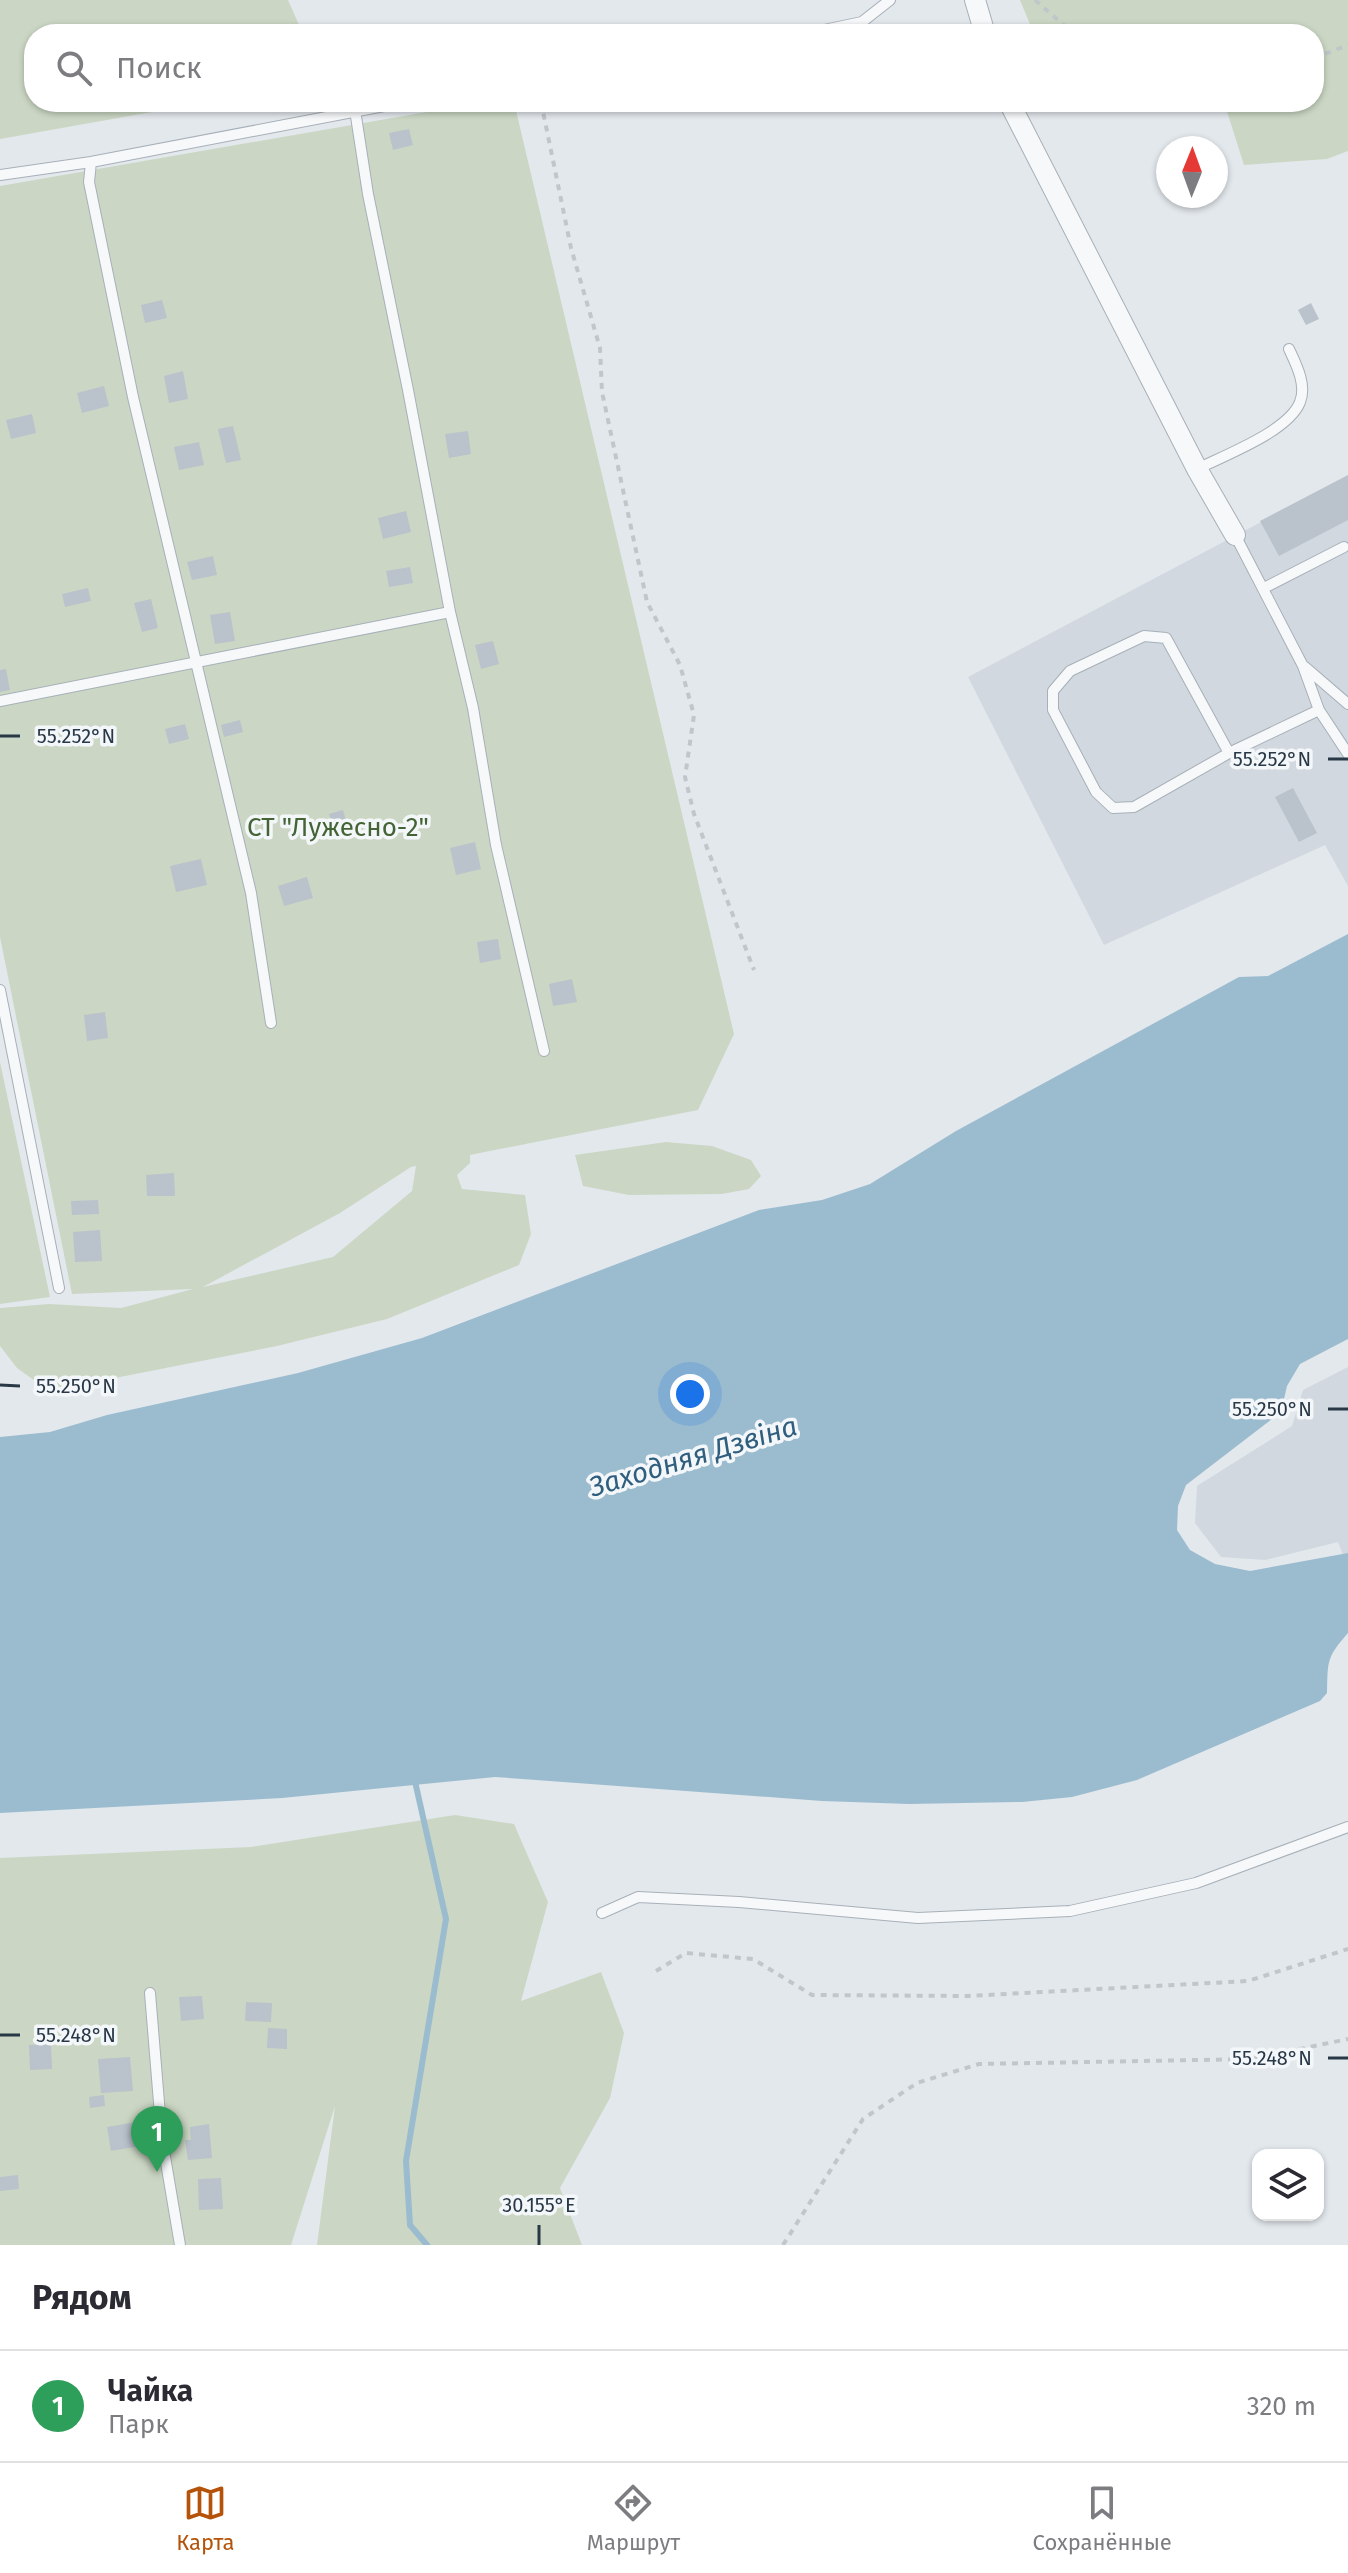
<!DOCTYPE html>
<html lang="ru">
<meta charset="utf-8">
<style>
body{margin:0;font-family:"Fira Sans",sans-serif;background:#f2f2f3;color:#2b2b33}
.controls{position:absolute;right:24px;bottom:24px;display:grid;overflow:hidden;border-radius:16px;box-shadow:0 2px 6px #0004}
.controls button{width:72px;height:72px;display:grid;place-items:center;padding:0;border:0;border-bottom:2px solid #e1e1e2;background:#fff;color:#2b2b33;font:40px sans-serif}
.compass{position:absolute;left:1156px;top:136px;width:72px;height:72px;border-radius:50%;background:#fff;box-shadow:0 2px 6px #0004;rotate:1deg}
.you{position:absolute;left:690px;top:1394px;width:28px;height:28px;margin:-20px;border:6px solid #fff;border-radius:50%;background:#1a73e8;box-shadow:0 0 0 12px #1a73e833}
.badge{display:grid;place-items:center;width:52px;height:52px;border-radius:50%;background:#b45309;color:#fff;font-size:26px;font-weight:700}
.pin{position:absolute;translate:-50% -66px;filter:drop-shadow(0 2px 4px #0008)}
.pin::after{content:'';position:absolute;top:42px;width:28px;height:24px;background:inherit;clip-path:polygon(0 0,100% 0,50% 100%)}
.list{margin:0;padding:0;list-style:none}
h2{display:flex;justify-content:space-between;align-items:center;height:104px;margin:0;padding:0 32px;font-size:34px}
h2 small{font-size:26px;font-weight:400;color:#7c7c81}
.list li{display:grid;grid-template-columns:52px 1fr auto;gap:24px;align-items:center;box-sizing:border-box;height:112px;padding:0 32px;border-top:2px solid #e1e1e2}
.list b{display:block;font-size:30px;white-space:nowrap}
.list p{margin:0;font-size:26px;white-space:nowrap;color:#7c7c81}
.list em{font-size:26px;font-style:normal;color:#7c7c81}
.icon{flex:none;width:44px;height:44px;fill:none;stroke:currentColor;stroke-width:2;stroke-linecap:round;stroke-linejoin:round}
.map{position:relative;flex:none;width:1348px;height:2245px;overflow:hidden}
.search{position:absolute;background:#fff;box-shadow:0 2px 6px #0004;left:24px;right:24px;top:24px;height:88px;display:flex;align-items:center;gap:20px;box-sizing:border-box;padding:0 28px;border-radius:32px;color:#7c7c81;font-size:30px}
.sheet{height:216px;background:#fff}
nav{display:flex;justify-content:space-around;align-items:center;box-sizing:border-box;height:112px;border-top:2px solid #e1e1e2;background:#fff;font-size:22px;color:#7c7c81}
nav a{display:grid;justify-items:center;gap:4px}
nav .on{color:#b45309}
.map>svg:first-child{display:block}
.built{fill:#d1d8df}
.green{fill:#cbd7c4;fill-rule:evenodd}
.water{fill:#9bbccf}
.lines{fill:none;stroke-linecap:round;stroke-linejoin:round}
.stream{stroke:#9bbccf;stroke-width:6}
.building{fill:#bac2cb}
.service-casing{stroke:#a7b0b8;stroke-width:12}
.minor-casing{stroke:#a7b0b8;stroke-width:22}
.path{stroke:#c1c6cb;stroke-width:4;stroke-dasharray:6 6;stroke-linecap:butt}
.service{stroke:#f7f8fa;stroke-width:10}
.minor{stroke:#f7f8fa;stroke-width:20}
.ticks{fill:none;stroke:#293847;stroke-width:3}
.labels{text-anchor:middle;stroke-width:7;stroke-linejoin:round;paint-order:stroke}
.park-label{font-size:26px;fill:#446435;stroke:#f4f7f9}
.water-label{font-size:28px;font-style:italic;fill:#2f5e7f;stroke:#f4f7f9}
.ticks-label{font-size:20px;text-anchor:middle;fill:#293847;stroke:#f4f7f9;stroke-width:7;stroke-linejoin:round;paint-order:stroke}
</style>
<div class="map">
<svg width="1348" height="2245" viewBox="0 0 1348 2245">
<rect width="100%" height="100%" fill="#e3e8ed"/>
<path class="built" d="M1348,476v410l-23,-41 -221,100 -136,-268z
M1348,1367v201l-10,-26 -73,18 -44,-3 -26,-34 2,-37 95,-60 11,-36z"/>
<path class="green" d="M0,0h288l15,34h-269v68h174l-208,37z
M1020,0h328v151l-21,8 -83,6 -20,-63h90v-68h-280z
M484,102h30l220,932 -36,76 -228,45v8l-13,12 5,14 63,6 6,39 -12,31 -132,54 -110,27 -228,45 -32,-23 -17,-22v-38l49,-4 72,4 72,-19 -121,5 -72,-357v-751zM416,1166l-4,25 -79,66 -130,30 137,-74 71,-46z
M0,1062l50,235 -50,7z
M666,1142l46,4 39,14 10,16 -12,13 -27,5 -93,1 -46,-9 -8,-31z
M455,1815l59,9 34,78 -27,99 80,-29 23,61 -14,65 -50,90 22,57h-265l18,-139 -44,139h-291v-387l251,-11z"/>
<path class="water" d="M1348,934v405l-48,25 -13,22 -6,26 -95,73 -8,21 -1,24 13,20 25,14 35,7 98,-18v80c-22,25 -20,28 -21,60l-7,8 -183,79 -65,17 -50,5 -113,2 -87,-3 -327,-24 -213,21 -282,15v-376l50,-5 57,-17 191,-42 124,-35 337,-128 63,-10 48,-16 86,-53 283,-154 29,-1z"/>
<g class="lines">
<path class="stream" d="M414,1777l32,142 -40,242 4,64 17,20"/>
</g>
<path class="building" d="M409,129l4,16 -20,5 -4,-17z
M162,300l5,18 -22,5 -4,-18z
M1311,303l8,16 -13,6 -8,-15z
M183,371l5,28 -19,4 -5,-27z
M104,386l5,20 -27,7 -5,-20z
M32,414l4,19 -25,6 -5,-19z
M233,426l8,34 -15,3 -8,-34z
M468,431l3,23 -22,4 -4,-24z
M199,442l5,23 -25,5 -5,-23z
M1348,475v45l-69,36 -19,-35z
M406,511l5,21 -28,7 -5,-21z
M213,556l4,19 -25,5 -5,-18z
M410,567l3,16 -24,4 -3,-16z
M88,588l3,13 -26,6 -3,-13z
M151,599l7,29 -16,4 -8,-29z
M230,612l5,29 -20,3 -5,-29z
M493,641l6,23 -18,5 -6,-24z
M6,669l4,21 -10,2v-22z
M240,720l3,12 -19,5 -3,-12z
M185,724l4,15 -20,5 -4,-15z
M1293,788l24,45 -18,9 -24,-45z
M343,810l6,21 -14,4 -6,-21z
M475,842l6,27 -25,6 -6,-27z
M201,859l6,26 -31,7 -6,-26z
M307,877l6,21 -29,8 -6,-20z
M498,939l3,20 -21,4 -3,-21z
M572,979l5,23 -24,4 -4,-22z
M105,1012l3,26 -21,3 -3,-26z
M174,1173l1,23h-28l-1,-21z
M98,1200l1,14 -27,1 -1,-14z
M100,1230l2,31 -27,1 -2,-30z
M202,1996l2,23 -23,2 -2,-24z
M246,2002l26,1 -1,19 -26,-1z
M268,2028l19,1v20l-20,-1z
M51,2044l1,25 -22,1 -1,-25z
M130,2057l3,34 -32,2 -3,-34z
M104,2095l1,11 -15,2 -1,-11z
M136,2122l4,24 -29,5 -4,-24z
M209,2124l3,34 -24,2 -3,-20h6l-1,-13z
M18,2175l1,14 -19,2v-14z
M221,2178l2,31 -24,1 -1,-31z"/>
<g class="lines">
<defs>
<path id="service" d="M805,34l57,-12 28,-22
M355,110l13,84 40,196 42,222 23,96 23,137 48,206
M91,162l-2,20 44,215 118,496 20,130
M0,175l91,-13 314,-60
M1197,469c28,-14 92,-38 103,-67 7,-17 -4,-38 -11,-53
M1235,535l68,131 16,44 29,44
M1264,588l80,-41
M1305,667l43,37
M0,701l450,-89
M1229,753l-63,-115 -22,-2 -74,35 -17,20v19l43,82 17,16 21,-1 95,-54 90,-43
M0,990l59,298
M602,1913l36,-16 101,5 179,16 152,-7 126,-28 152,-56
M150,1993l12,146 18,106"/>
<path id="minor" d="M975,0l10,34
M1009,102l188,367 38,66"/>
</defs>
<use href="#service" class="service-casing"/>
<use href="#minor" class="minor-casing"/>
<path class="path" d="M1035,0l39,34
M1314,58l34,-13
M541,102l30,146 29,100 2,44 45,210 33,63 14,50 -9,62 9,37 60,156
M656,1971l30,-18 67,6 59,36 156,1 280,-15 100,-32
M783,2245l80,-126 54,-36 62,-19 273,-5 96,-20"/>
<use href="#service" class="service"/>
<use href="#minor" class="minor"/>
</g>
<path class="ticks" d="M0,736h20M1328,759h20M0,1385l20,1M1328,1409h20M0,2035h20M1328,2058h20M539,2245v-20"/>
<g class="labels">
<g class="park-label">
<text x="338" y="836">СТ "Лужесно-2"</text>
</g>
<g class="water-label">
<text transform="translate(693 1456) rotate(-17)" y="10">Заходняя Дзвіна</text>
</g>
</g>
<g class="ticks-label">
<text x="76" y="743">55.252°N</text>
<text x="1272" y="766">55.252°N</text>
<text x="76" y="1393">55.250°N</text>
<text x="1272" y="1416">55.250°N</text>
<text x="76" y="2042">55.248°N</text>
<text x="1272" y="2065">55.248°N</text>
<text x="539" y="2212">30.155°E</text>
</g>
</svg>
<div class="controls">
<button><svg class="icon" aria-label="layers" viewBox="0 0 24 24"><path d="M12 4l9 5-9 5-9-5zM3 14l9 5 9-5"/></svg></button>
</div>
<svg class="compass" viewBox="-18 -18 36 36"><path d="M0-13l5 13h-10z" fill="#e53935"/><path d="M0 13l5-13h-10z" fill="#7c7c81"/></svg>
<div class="you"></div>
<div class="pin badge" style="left:157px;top:2172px;background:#2e9e5b">1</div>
<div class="search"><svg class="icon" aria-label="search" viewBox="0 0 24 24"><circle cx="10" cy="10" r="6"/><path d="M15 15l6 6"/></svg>Поиск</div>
</div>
<section class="sheet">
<h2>Рядом<small></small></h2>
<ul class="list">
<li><span class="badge" style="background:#2e9e5b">1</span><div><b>Чайка</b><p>Парк</p></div><em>320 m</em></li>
</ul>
</section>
<nav>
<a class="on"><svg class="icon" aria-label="map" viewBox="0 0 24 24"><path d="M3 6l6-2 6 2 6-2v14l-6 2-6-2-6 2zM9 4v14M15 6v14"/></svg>Карта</a>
<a><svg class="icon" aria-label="directions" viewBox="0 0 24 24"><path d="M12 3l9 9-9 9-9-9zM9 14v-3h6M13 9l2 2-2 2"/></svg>Маршрут</a>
<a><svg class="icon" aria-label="saved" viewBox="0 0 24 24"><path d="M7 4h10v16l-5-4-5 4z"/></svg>Сохранённые</a>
</nav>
